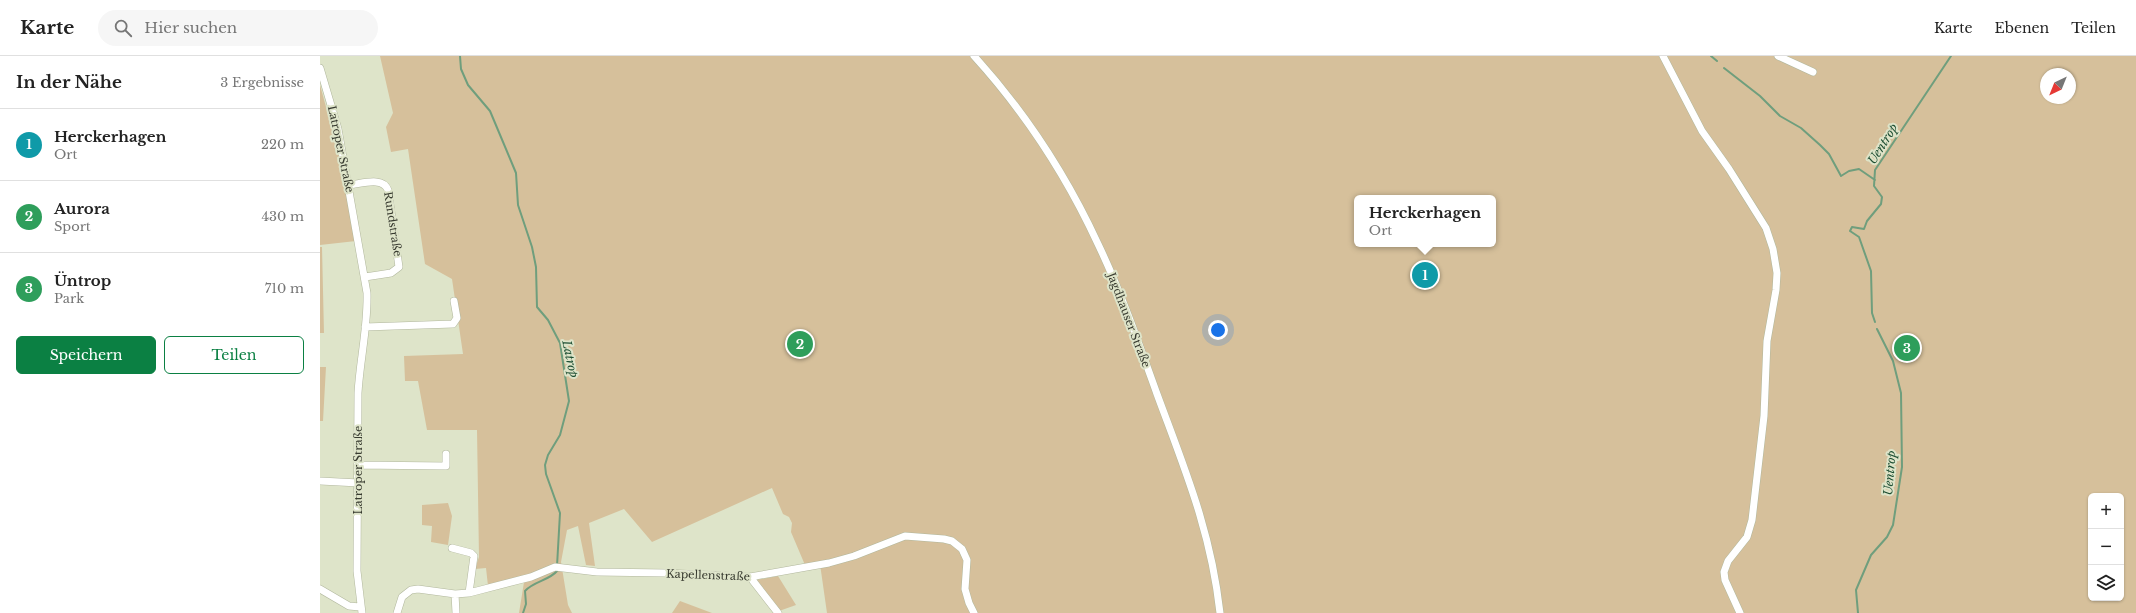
<!DOCTYPE html>
<html lang="de">
<meta charset="utf-8">
<style>
body{margin:0;font-family:"Libre Baskerville",serif;background:#f6f6f6;color:#222}
.controls{position:absolute;right:12px;bottom:12px;display:grid;overflow:hidden;border-radius:6px;box-shadow:0 1px 3px #0004}
.controls button{width:36px;height:36px;display:grid;place-items:center;padding:0;border:0;border-bottom:1px solid #e0e0e0;background:#fff;color:#222;font:20px sans-serif}
.compass{position:absolute;left:1720px;top:12px;width:36px;height:36px;border-radius:50%;background:#fff;box-shadow:0 1px 3px #0004;rotate:223deg}
.you{position:absolute;left:898px;top:274px;width:14px;height:14px;margin:-10px;border:3px solid #fff;border-radius:50%;background:#1a73e8;box-shadow:0 0 0 6px #1a73e833}
.badge{display:grid;place-items:center;width:26px;height:26px;border-radius:50%;background:#0b8043;color:#fff;font-size:13px;font-weight:700}
.pin{position:absolute;translate:-50% -50%;border:2px solid #fff;box-shadow:0 1px 4px #0006}
.popup{position:absolute;left:1034px;top:139px;width:142px;height:52px;box-sizing:border-box;display:grid;place-content:center;border-radius:6px;background:#fff;filter:drop-shadow(0 1px 3px #0005);font-size:13px;white-space:nowrap;color:#767676}
.popup b{font-size:15px;color:#222}
.popup::after{content:'';position:absolute;left:50%;top:100%;margin-left:-8px;border:8px solid transparent;border-top-color:#fff}
.list{margin:0;padding:0;list-style:none}
h2{display:flex;justify-content:space-between;align-items:center;height:52px;margin:0;padding:0 16px;font-size:17px}
h2 small{font-size:13px;font-weight:400;color:#767676}
.list li{display:grid;grid-template-columns:26px 1fr auto;gap:12px;align-items:center;box-sizing:border-box;height:72px;padding:0 16px;border-top:1px solid #e0e0e0}
.list b{display:block;font-size:15px;white-space:nowrap}
.list p{margin:0;font-size:13px;white-space:nowrap;color:#767676}
.list em{font-size:13px;font-style:normal;color:#767676}
.actions{display:flex;gap:8px;padding:12px 16px}
.actions a{flex:1;padding:9px 0;border:1px solid #0b8043;border-radius:6px;text-align:center;font-size:14px;color:#0b8043}
.actions .main{background:#0b8043;color:#fff}
.icon{flex:none;width:22px;height:22px;fill:none;stroke:currentColor;stroke-width:2;stroke-linecap:round;stroke-linejoin:round}
.map{position:relative;flex:none;width:1816px;height:557px;overflow:hidden}
header{display:flex;align-items:center;gap:24px;box-sizing:border-box;height:56px;padding:0 20px;background:#fff;border-bottom:1px solid #e0e0e0}
header strong{font-size:19px}
nav{display:flex;gap:22px;margin-inline-start:auto;font-size:14px}
.search{width:280px;height:36px;background:#f6f6f6;display:flex;align-items:center;gap:10px;box-sizing:border-box;padding:0 14px;border-radius:22px;color:#767676;font-size:15px}
main{display:flex}
aside{flex:1;background:#fff}
.map>svg:first-child{display:block}
.green{fill:#d6c09b;fill-rule:evenodd}
.lines{fill:none;stroke-linecap:round;stroke-linejoin:round}
.stream{stroke:#6f9e7d;stroke-width:2}
.minor-casing{stroke:#b1b79d;stroke-width:8}
.minor{stroke:#fff;stroke-width:7}
.labels{text-anchor:middle;stroke-width:4;stroke-linejoin:round;paint-order:stroke}
.street-label{font-size:11px;fill:#383b30;stroke:#dee4c9}
.water-label{font-size:12px;font-style:italic;fill:#1e4f33;stroke:#dee4c9}
</style>
<header>
<strong>Karte</strong>
<div class="search"><svg class="icon" aria-label="search" viewBox="0 0 24 24"><circle cx="10" cy="10" r="6"/><path d="M15 15l6 6"/></svg>Hier suchen</div>
<nav><a>Karte</a><a>Ebenen</a><a>Teilen</a></nav>
</header>
<main>
<aside>
<h2>In der Nähe<small>3 Ergebnisse</small></h2>
<ul class="list">
<li><span class="badge" style="background:#0f9aa8">1</span><div><b>Herckerhagen</b><p>Ort</p></div><em>220 m</em></li>
<li><span class="badge" style="background:#2e9e5b">2</span><div><b>Aurora</b><p>Sport</p></div><em>430 m</em></li>
<li><span class="badge" style="background:#2e9e5b">3</span><div><b>Üntrop</b><p>Park</p></div><em>710 m</em></li>
</ul>
<div class="actions"><a class="main">Speichern</a><a>Teilen</a></div>
</aside>
<div class="map">
<svg width="1816" height="557" viewBox="0 0 1816 557">
<rect width="100%" height="100%" fill="#dee4c9"/>
<path class="green" d="M60,0h1756v557h-1309l-7,-49 -15,1 -14,-33 1,-9 -3,-6 -6,-3 -11,-26 -120,54 -28,-33 -35,14 6,43 -9,-1 -8,-39 -11,4 -6,32 7,43 4,8h-53l6,-37 -37,10 -2,-18 -11,1 4,-12 -2,-127h-50l-9,-49h-13l-1,-25 59,-2 -11,-75 -27,-15 -17,-115 -17,3 -5,-25 7,-14zM1726,18h24v24h-24zM1037,142h136v46h-136zM1771,440h30v102h-30z
M0,29l23,84 13,72 -36,4z
M0,191h2l2,86h-4z
M0,311h6l-3,54h-3z
M128,447l4,13 -4,29 -17,-3 1,-16 -10,-1v-20z
M458,520l18,29 -17,6 -23,-31z
M360,545l32,12h-40z"/>
<g class="lines">
<path class="stream" d="M140,0l1,13 7,16 22,26 26,62 2,32 14,42 4,20 1,40 11,13 12,23 9,58 -9,34 -12,20 -3,10 1,9 14,39 -3,53
M1391,0l6,5
M1404,12l36,28 20,20 21,12 19,17 9,9 12,22 8,-5 10,-2 16,11
M1555,266l-3,-9 -1,-42 -12,-34 -9,-6 2,-4 12,2 3,-8 14,-17 1,-7 -8,-11 1,-16 76,-114
M203,557l3,-9 -1,-13c9,-10 24,-10 33,-21
M1538,557l-2,-23 15,-35 16,-18 6,-12 9,-58 -1,-74 -8,-32 -16,-32"/>
<defs>
<path id="minor" d="M654,0c50,55 93,121 124,188 23,48 41,100 59,150 28,76 54,137 63,219
M1343,0l39,75 27,38 37,59 7,21 4,24 -1,17 -9,51 -3,75 -12,104 -5,17 -19,24 -4,11 1,8 15,33
M1458,0l35,16
M0,12l18,61 29,164c1,34 -7,66 -9,100l-1,178 5,42
M29,129c12,-1 34,-9 39,5l11,77 -8,6 -26,4
M45,271l88,-3 4,-6 -3,-17
M38,409l88,1v-12
M0,425l39,2
M132,492l19,5 3,3 -5,37
M430,521l28,36
M0,533l29,17 11,1
M135,538l1,19
M77,557l5,-16 9,-7 7,-1 37,5 14,-1 62,-16 24,-10 42,5 69,1 84,4 79,-14 25,-7 51,-20 39,3 8,2 10,8 5,11 -2,29 4,14 5,10"/>
</defs>
<use href="#minor" class="minor-casing"/>
<use href="#minor" class="minor"/>
</g>
<g class="labels">
<g class="street-label">
<text transform="translate(21 93) rotate(78)" y="4">Latroper Straße</text>
<text transform="translate(73 168) rotate(81)" y="4">Rundstraße</text>
<text transform="translate(809 264) rotate(69)" y="4">Jagdhauser Straße</text>
<text transform="translate(38 414) rotate(-90)" y="4">Latroper Straße</text>
<text transform="translate(388 519) rotate(2)" y="4">Kapellenstraße</text>
</g>
<g class="water-label">
<text transform="translate(1563 88) rotate(-58)" y="4">Uentrop</text>
<text transform="translate(250 303) rotate(78)" y="4">Latrop</text>
<text transform="translate(1570 417) rotate(-85)" y="4">Uentrop</text>
</g>
</g>
</svg>
<div class="controls">
<button>+</button>
<button>−</button>
<button><svg class="icon" aria-label="layers" viewBox="0 0 24 24"><path d="M12 4l9 5-9 5-9-5zM3 14l9 5 9-5"/></svg></button>
</div>
<svg class="compass" viewBox="-18 -18 36 36"><path d="M0-13l5 13h-10z" fill="#e53935"/><path d="M0 13l5-13h-10z" fill="#767676"/></svg>
<div class="you"></div>
<div class="pin badge" style="left:1105px;top:219px;background:#0f9aa8">1</div>
<div class="popup"><b>Herckerhagen</b>Ort</div>
<div class="pin badge" style="left:480px;top:288px;background:#2e9e5b">2</div>
<div class="pin badge" style="left:1587px;top:292px;background:#2e9e5b">3</div>
</div>
</main>
